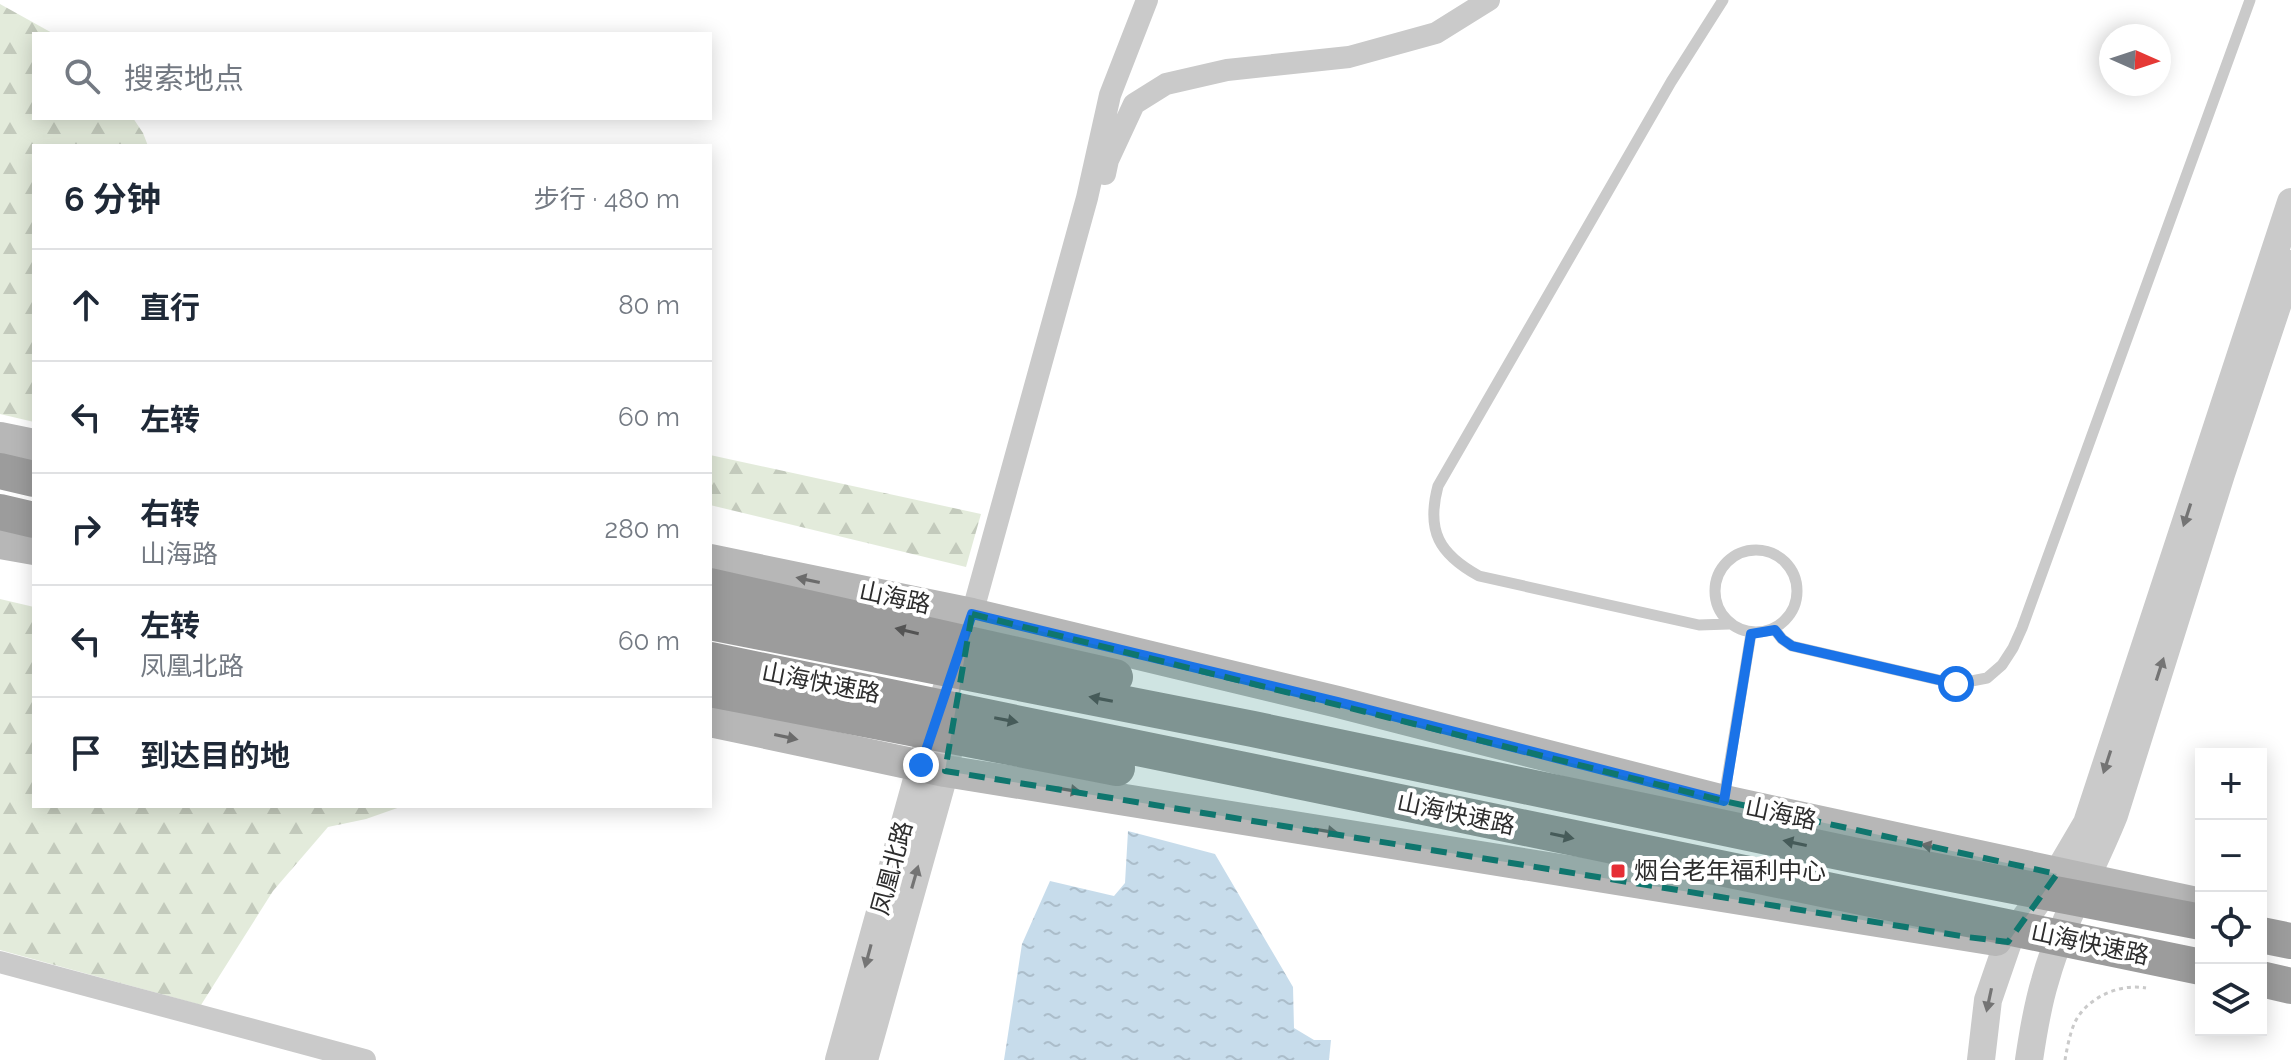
<!DOCTYPE html>
<html lang="zh">
<meta charset="utf-8">
<style>
body{margin:0;font-family:Raleway,"Noto Sans SC",sans-serif;background:#f2f2f3;color:#1f2937}
.controls{position:absolute;right:24px;bottom:24px;display:grid;overflow:hidden;border-radius:0px;box-shadow:0 4px 20px #0003}
.controls button{width:72px;height:72px;display:grid;place-items:center;padding:0;border:0;border-bottom:2px solid #e0e1e3;background:#fff;color:#1f2937;font:40px sans-serif}
.compass{position:absolute;left:2099px;top:24px;width:72px;height:72px;border-radius:50%;background:#fff;box-shadow:0 4px 20px #0003;rotate:93deg}
.stop{position:absolute;width:24px;height:24px;margin:-18px;border:6px solid #1a73e8;border-radius:50%;background:#fff}
.stop.end{background:#1a73e8;border-color:#fff;box-shadow:0 2px 8px #0008}
.list{margin:0;padding:0;list-style:none}
h2{display:flex;justify-content:space-between;align-items:center;height:104px;margin:0;padding:0 32px;font-size:34px}
h2 small{font-size:26px;font-weight:400;color:#747a83}
.list li{display:grid;grid-template-columns:52px 1fr auto;gap:24px;align-items:center;box-sizing:border-box;height:112px;padding:0 32px;border-top:2px solid #e0e1e3}
.list b{display:block;font-size:30px;white-space:nowrap}
.list p{margin:0;font-size:26px;white-space:nowrap;color:#747a83}
.list em{font-size:26px;font-style:normal;color:#747a83}
.icon{flex:none;width:44px;height:44px;fill:none;stroke:currentColor;stroke-width:2;stroke-linecap:round;stroke-linejoin:round}
.map{position:relative;flex:none;width:2291px;height:1060px;overflow:hidden}
.search{position:absolute;background:#fff;box-shadow:0 4px 20px #0003;left:32px;top:32px;width:680px;height:88px;display:flex;align-items:center;gap:20px;box-sizing:border-box;padding:0 28px;border-radius:0px;color:#747a83;font-size:30px}
.panel{position:absolute;background:#fff;box-shadow:0 4px 20px #0003;left:32px;top:144px;width:680px;height:664px;border-radius:0px}
.map>svg:first-child{display:block}
.forest{fill:url(#forest-firs)}
.water{fill:url(#water-ripples)}
.lines{fill:none;stroke-linecap:round;stroke-linejoin:round}
.path{stroke:#cacaca;stroke-width:3;stroke-dasharray:4 4;stroke-linecap:butt}
.service{stroke:#cacaca;stroke-width:11}
.minor{stroke:#cacaca;stroke-width:22}
.tertiary{stroke:#cacaca;stroke-width:28}
.secondary{stroke:#b7b7b7;stroke-width:32}
.trunk{stroke:#9c9c9c;stroke-width:36}
.trunk-bridge{stroke:#9c9c9c;stroke-width:36}
.oneway{fill:#747474}
.oneway2{fill:#6b6b6b}
.oneway3{fill:#545454}
.route{stroke:#1a73e8;stroke-width:10}
.marked{fill:#0f766e;fill-opacity:0.2;stroke:#0f766e;stroke-width:6;stroke-dasharray:16 10;stroke-linejoin:round}
.poi-dot{fill:#e62e35;stroke:#fff;stroke-width:3}
.labels{text-anchor:middle;stroke-width:8;stroke-linejoin:round;paint-order:stroke}
.street-label{font-size:24px;fill:#2d2d2d;stroke:#fff}
.poi-label{font-size:24px;fill:#2d2d2d;stroke:#fff;text-anchor:start}
</style>
<div class="map">
<svg width="2291" height="1060" viewBox="0 0 2291 1060">
<defs>
<pattern id="forest-firs" width="22" height="20" patternUnits="userSpaceOnUse" patternTransform="scale(2)"><rect width="22" height="20" fill="#e3ebdb"/><path d="M5 1l3.5 6h-7zM16 11l3.5 6h-7z" fill="#c3cabc"/></pattern>
<pattern id="water-ripples" width="26" height="14" patternUnits="userSpaceOnUse" patternTransform="scale(2)"><rect width="26" height="14" fill="#c7dceb"/><path d="M2 4q2-2 4 0t4 0M15 11q2-2 4 0t4 0" fill="none" stroke="#abbdca"/></pattern>
</defs>
<rect width="100%" height="100%" fill="#fff"/>
<path class="forest" d="M0,4l54,30h-20v84h99l10,15 5,13h-114v276l-34,-8z
M710,455l271,59 -15,53 -256,-62z
M0,599l34,8v199h369l-37,13 -38,8 -55,64 -72,114 -201,-55z"/>
<path class="water" d="M1128,831l87,23 78,133 1,41 20,12h17l-2,20h-325l18,-116 28,-63 64,15 11,-13z"/>
<g class="lines">
<path class="path" d="M2065,1060c2,-12 5,-27 10,-38 12,-24 44,-39 71,-34"/>
<path class="service" d="M1723,0l-52,82 -233,404c-12,45 1,68 41,90l220,49 30,-1
M1715 591a41 41 0 1 1 82 0a41 41 0 1 1-82 0Z
M1775,630l7,9 10,7 164,38 31,-6 15,-13 11,-17 9,-20 228,-628
M1724,797l27,-163"/>
<path class="minor" d="M1105,174l3,-14 26,-56 32,-20 61,-14 122,-13 87,-24 53,-33
M972,614l115,-416 23,-103 37,-95
M0,962l365,98"/>
<path class="tertiary" d="M839,1060l82,-295 38,-113
M864,1060l81,-289 4,-23
M1981,1060l7,-60 20,-58 49,-68 30,-51 204,-621
M2029,1060c4,-27 8,-53 16,-79 16,-58 47,-111 69,-166l107,-341 70,-210"/>
<path class="secondary" d="M0,438l34,7
M0,543l34,6
M710,560l262,54 366,88 386,99 477,103
M710,721l235,50 1051,169"/>
<path class="trunk" d="M0,471l34,8
M0,512l34,8
M2261,935l30,6
M2261,979l30,7"/>
<path class="trunk-bridge" d="M710,586l405,91
M710,622l543,107 600,126 348,67
M710,660l1491,307
M710,689l407,79"/>
</g>
<defs><path id="oneway-solid" d="M-6-.8H1V-3.2L6.5 0L1 3.2V.8H-6Z" transform="scale(2)"/></defs>
<g class="oneway">
<use href="#oneway-solid" transform="translate(2187 515) rotate(108)"/>
<use href="#oneway-solid" transform="translate(2160 669) rotate(-72)"/>
<use href="#oneway-solid" transform="translate(2107 762) rotate(108)"/>
<use href="#oneway-solid" transform="translate(915 877) rotate(-74)"/>
<use href="#oneway-solid" transform="translate(868 956) rotate(105)"/>
<use href="#oneway-solid" transform="translate(1989 1000) rotate(102)"/>
</g>
<g class="oneway2">
<use href="#oneway-solid" transform="translate(808 580) rotate(-168)"/>
<use href="#oneway-solid" transform="translate(786 737) rotate(12)"/>
<use href="#oneway-solid" transform="translate(1069 790) rotate(9)"/>
<use href="#oneway-solid" transform="translate(1326 831) rotate(9)"/>
<use href="#oneway-solid" transform="translate(1933 847) rotate(-168)"/>
</g>
<g class="oneway3">
<use href="#oneway-solid" transform="translate(907 631) rotate(-167)"/>
<use href="#oneway-solid" transform="translate(1101 699) rotate(-169)"/>
<use href="#oneway-solid" transform="translate(1006 720) rotate(11)"/>
<use href="#oneway-solid" transform="translate(1562 836) rotate(12)"/>
<use href="#oneway-solid" transform="translate(1795 843) rotate(-168)"/>
</g>
<g class="lines">
<path class="route" d="M921,765l51,-151 366,88 386,99 27,-167 24,-4 7,9 10,7 164,38"/>
</g>
<path class="marked" d="M972,614l752,187 333,73 -49,68 -41,-5 -1022,-166z"/>
<rect class="poi-dot" x="1610" y="863" width="16" height="16" rx="4"/>
<g class="labels">
<g class="street-label">
<text transform="translate(895 598) rotate(12)" y="8">山海路</text>
<text transform="translate(821 683) rotate(11)" y="8">山海快速路</text>
<text transform="translate(1456 814) rotate(12)" y="8">山海快速路</text>
<text transform="translate(1781 814) rotate(12)" y="8">山海路</text>
<text transform="translate(892 868) rotate(-75)" y="8">凤凰北路</text>
<text transform="translate(2090 944) rotate(12)" y="8">山海快速路</text>
</g>
<g class="poi-label">
<text x="1634" y="879">烟台老年福利中心</text>
</g>
</g>
</svg>
<div class="controls">
<button>+</button>
<button>−</button>
<button><svg class="icon" aria-label="locate" viewBox="0 0 24 24"><circle cx="12" cy="12" r="6"/><path d="M12 2v4M12 18v4M2 12h4M18 12h4"/></svg></button>
<button><svg class="icon" aria-label="layers" viewBox="0 0 24 24"><path d="M12 4l9 5-9 5-9-5zM3 14l9 5 9-5"/></svg></button>
</div>
<svg class="compass" viewBox="-18 -18 36 36"><path d="M0-13l5 13h-10z" fill="#e53935"/><path d="M0 13l5-13h-10z" fill="#747a83"/></svg>
<div class="stop" style="left:1956px;top:684px"></div>
<div class="stop end" style="left:921px;top:765px"></div>
<div class="search"><svg class="icon" aria-label="search" viewBox="0 0 24 24"><circle cx="10" cy="10" r="6"/><path d="M15 15l6 6"/></svg>搜索地点</div>
<section class="panel">
<h2>6 分钟<small>步行 · 480 m</small></h2>
<ul class="list">
<li><svg class="icon" aria-label="ahead" viewBox="0 0 24 24"><path d="M12 20V5M6 11l6-6 6 6"/></svg><div><b>直行</b></div><em>80 m</em></li>
<li><svg class="icon" aria-label="left" viewBox="0 0 24 24"><path d="M17 20v-9H6M10 6l-5 5 5 5"/></svg><div><b>左转</b></div><em>60 m</em></li>
<li><svg class="icon" aria-label="right" viewBox="0 0 24 24"><path d="M7 20v-9h11M14 6l5 5-5 5"/></svg><div><b>右转</b><p>山海路</p></div><em>280 m</em></li>
<li><svg class="icon" aria-label="left" viewBox="0 0 24 24"><path d="M17 20v-9H6M10 6l-5 5 5 5"/></svg><div><b>左转</b><p>凤凰北路</p></div><em>60 m</em></li>
<li><svg class="icon" aria-label="arrive" viewBox="0 0 24 24"><path d="M6 21V4h12l-3 4 3 4H6"/></svg><div><b>到达目的地</b></div></li>
</ul>
</section>
</div>
